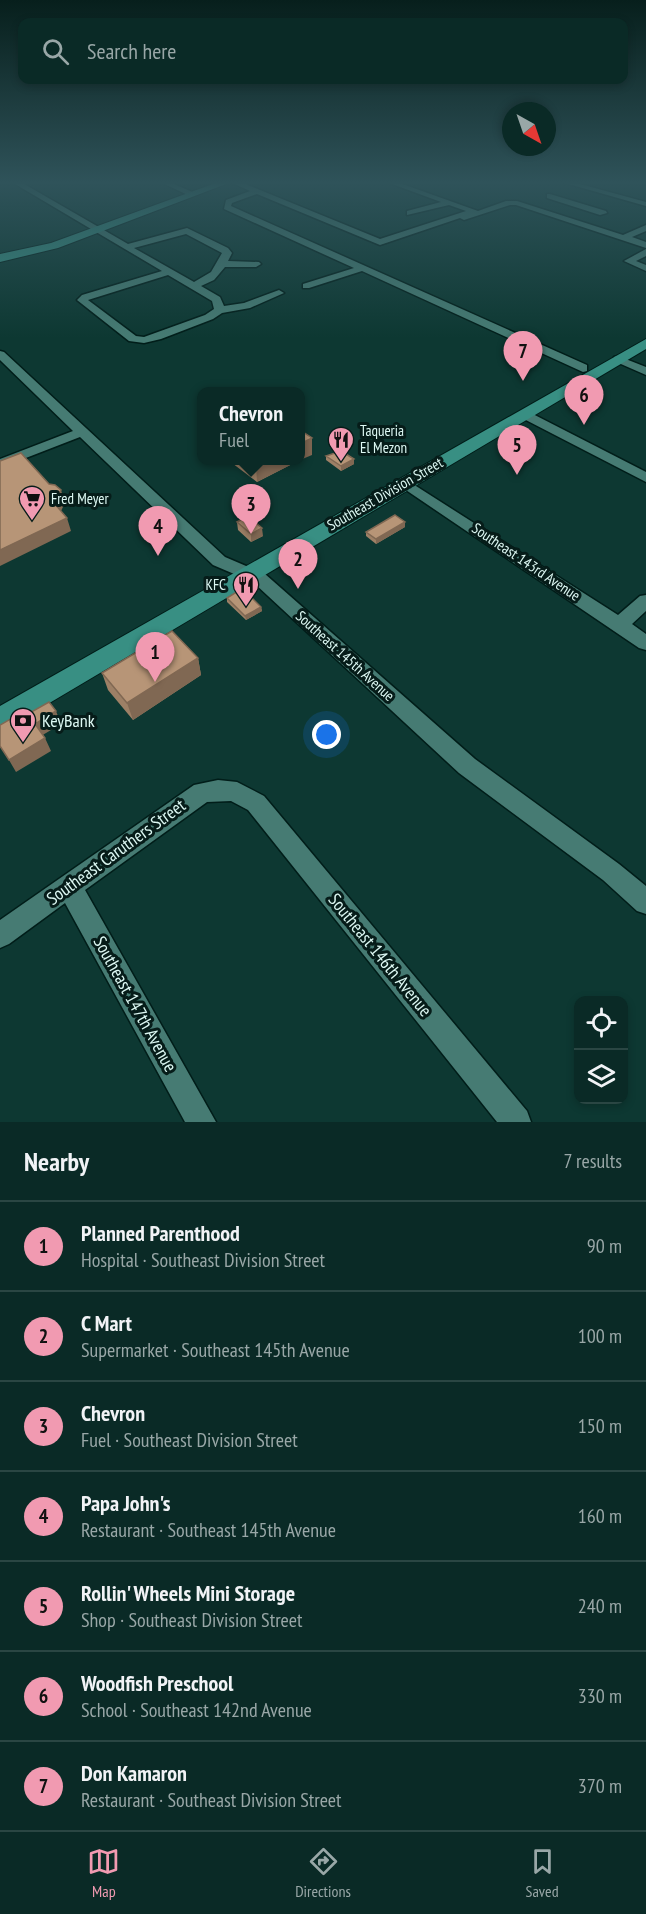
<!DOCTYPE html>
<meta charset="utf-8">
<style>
body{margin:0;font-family:"PT Sans Narrow",sans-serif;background:#13322e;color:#f1f3f6}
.controls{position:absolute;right:18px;bottom:18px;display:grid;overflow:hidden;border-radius:12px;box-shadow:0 3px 9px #0003}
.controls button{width:54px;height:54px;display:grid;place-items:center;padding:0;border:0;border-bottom:2px solid #2a4643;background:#0a2a26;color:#f1f3f6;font:30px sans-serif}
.compass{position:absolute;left:502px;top:102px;width:54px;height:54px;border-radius:50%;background:#0a2a26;box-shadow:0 3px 9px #0003;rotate:140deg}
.you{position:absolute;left:327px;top:735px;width:21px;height:21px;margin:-15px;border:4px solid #fff;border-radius:50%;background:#1a73e8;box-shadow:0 0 0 9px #1a73e833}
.badge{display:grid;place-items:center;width:39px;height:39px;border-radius:50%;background:#f19ab1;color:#111;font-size:20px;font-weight:700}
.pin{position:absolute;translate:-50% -50px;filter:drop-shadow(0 2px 3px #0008)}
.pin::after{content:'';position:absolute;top:32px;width:21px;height:18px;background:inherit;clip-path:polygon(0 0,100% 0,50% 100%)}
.popup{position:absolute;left:197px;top:387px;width:108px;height:78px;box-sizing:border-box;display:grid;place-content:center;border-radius:12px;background:#0a2a26;filter:drop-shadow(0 2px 4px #0005);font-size:20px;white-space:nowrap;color:#99a7a7}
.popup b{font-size:22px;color:#f1f3f6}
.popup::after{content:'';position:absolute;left:50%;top:100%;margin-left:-12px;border:12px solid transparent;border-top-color:#0a2a26}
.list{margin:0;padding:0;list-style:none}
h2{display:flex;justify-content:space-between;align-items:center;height:78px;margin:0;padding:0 24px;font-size:26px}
h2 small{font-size:20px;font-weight:400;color:#99a7a7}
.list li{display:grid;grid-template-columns:39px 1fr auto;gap:18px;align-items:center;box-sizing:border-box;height:90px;padding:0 24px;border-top:2px solid #2a4643}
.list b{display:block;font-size:22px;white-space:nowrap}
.list p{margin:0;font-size:20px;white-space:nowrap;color:#99a7a7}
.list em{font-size:20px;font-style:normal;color:#99a7a7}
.icon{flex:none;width:33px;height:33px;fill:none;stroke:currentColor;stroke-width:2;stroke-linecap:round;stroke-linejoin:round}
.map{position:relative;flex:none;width:646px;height:1122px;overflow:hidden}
.search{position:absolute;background:#0a2a26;box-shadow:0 3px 9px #0003;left:18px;right:18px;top:18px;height:66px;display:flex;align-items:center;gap:15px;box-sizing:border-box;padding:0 21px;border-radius:12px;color:#99a7a7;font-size:22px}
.sheet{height:708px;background:#0a2a26}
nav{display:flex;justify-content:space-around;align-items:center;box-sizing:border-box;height:84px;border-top:2px solid #2a4643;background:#0a2a26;font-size:16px;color:#99a7a7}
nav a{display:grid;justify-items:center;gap:3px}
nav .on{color:#f19ab1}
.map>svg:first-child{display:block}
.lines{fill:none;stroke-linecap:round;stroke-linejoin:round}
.minor-casing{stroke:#011d19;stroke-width:3}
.major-casing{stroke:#011d19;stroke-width:2}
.minor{fill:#467b73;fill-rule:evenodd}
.major{fill:#388f83;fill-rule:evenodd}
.wall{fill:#9d8066}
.shaded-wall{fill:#806853}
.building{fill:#b79577;stroke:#806853;stroke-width:1.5}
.labels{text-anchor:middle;stroke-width:6;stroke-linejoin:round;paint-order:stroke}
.poi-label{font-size:15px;fill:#ddf8f3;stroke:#061c19;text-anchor:start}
.street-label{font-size:15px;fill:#ddf8f3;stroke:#061c19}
.near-poi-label{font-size:18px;fill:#ddf8f3;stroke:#061c19;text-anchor:start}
.near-street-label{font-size:18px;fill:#ddf8f3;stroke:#061c19}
</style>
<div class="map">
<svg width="646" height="1122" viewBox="0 0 646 1122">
<rect width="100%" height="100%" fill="#0d3832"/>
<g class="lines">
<defs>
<path id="minor" d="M10,181h9l109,63 59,-16 41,20 4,5 -4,8 31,1 2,2 -5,3h-31l-11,13 -13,6 19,11 4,9 20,-3 35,-13 5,3 -34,15 -28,5 -9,6 -52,20 -17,4 -15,-2 -52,-41 5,-5 80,-24zM186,234l36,19 -11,19 -17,10 -60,-34zM168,275l44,26 2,8 -9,6 -61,22 -8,-1 -48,-36z
M158,181h9l30,13 -7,2z
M228,181h10l142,58 86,-28 -17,-6 -42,10v-4l34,-9 -57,-21h10l84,30 28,-10h11l106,34 23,-10v6l-14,6 14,5v6l-130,-43h-6l-46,15 -4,-2 -80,27 -123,-51 -25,9 -1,3 356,159v6l-4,1 -221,-101 -53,17h-6v-4l51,-16 -130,-59 2,-9 24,-9z
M558,181h11l77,21v4z
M550,194l56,17 1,2 -7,2 -53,-17v-4z
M646,249v7l-10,5 10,4v6l-22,-10z
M0,351l4,1 221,205 40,17 210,185 144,105 27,22v28l-9,-3 -34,-31 -144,-107 -206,-191 -40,-17 -133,-128 -80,31v-9l73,-28 -73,-71z
M618,356l28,11v8l-32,-14v-4z
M525,410l121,62v10l-126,-65 -1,-3z
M405,479l213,136 22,-19 6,-1v16l-14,13 14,10v16l-7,-2 -239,-162 -2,-3 2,-3z
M218,780l19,2 27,14 263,315 4,11h-34l-249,-312 -17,-9 -24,1 -122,88 131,232h-31l-120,-219 -56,41 -9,4v-28l194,-135z"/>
<path id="major" d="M221,181h13l-176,67 -58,14v-8l51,-11z
M646,339v10l-637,378 -9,3v-24z"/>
</defs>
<use href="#minor" class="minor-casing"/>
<use href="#major" class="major-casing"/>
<use href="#minor" class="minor"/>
<use href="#major" class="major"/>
</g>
<path class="wall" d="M326,456l28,3v5l-13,7 -15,-11z
M228,460h72l-43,22z
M237,522l26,14 -12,6 -13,-12z
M405,527l-29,17 -10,-8v-4z
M227,598l34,9 1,4 -16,9 -19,-18z
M198,658l3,17 -68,45 -25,-30 -6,-17z"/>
<path class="shaded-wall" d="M312,438v17l-12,5v-16z
M354,459v5l-13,7v-5z
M266,460h34l-43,22 -1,-16z
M61,490l4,13 -6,12 -5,-12z
M67,518l4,13 -71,35v-16z
M405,522v5l-29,17v-5z
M262,528l1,8 -12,6v-8z
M261,607l1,4 -16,9 -1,-4z
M198,658l3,17 -68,45 -6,-17z
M56,711l5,13 -20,12 -6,-12z
M45,738l6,13 -35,21 -7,-12z"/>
<path class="building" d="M300,430l12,8 -12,6z
M341,451l13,8 -13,7 -15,-10z
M21,453l28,31 6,1 6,5 -7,13 13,15 -67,32v-89z
M249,460h17l-10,6z
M395,515l10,7 -29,17 -10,-7z
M248,516l14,12 -11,6 -14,-12z
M238,591l9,2 14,14 -16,9 -18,-18z
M172,631l26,27 -71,45 -25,-30z
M49,702l7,9 -21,13 10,14 -36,22 -9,-14v-21l26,-15 2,4z"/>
<linearGradient id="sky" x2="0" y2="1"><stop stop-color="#071f1c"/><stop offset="0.54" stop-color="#2f535a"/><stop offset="1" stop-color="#2f535a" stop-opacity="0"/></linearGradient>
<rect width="646" height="338" fill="url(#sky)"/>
<defs>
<symbol id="restaurant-pin" viewBox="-11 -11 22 30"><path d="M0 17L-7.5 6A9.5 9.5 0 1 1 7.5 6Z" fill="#f19ab1" stroke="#061c19"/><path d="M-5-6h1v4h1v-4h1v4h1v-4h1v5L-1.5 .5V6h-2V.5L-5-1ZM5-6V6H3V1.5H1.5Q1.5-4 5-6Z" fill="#111"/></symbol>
<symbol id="supermarket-pin" viewBox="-11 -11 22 30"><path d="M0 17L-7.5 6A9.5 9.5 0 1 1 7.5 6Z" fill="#f19ab1" stroke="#061c19"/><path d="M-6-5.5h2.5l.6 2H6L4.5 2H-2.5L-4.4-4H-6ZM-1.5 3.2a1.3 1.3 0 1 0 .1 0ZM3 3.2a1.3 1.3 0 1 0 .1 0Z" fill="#111"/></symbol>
<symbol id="bank-pin" viewBox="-11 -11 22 30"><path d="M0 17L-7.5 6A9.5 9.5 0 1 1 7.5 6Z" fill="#f19ab1" stroke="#061c19"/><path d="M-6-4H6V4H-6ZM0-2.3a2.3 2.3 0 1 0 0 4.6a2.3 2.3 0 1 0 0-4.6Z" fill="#111"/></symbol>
</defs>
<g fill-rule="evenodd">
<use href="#restaurant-pin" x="326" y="425" width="30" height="40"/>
<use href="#supermarket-pin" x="17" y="484" width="30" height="40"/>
<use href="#restaurant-pin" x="231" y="570" width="30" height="40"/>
<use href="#bank-pin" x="8" y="706" width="30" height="40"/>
</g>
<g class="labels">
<g class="poi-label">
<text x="360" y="436">Taqueria<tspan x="360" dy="17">El Mezon</tspan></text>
<text x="51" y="504">Fred Meyer</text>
<text x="226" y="590" text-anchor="end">KFC</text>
</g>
<g class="street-label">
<text transform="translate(385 494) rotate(-30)" y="5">Southeast Division Street</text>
<text transform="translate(526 562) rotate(34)" y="5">Southeast 143rd Avenue</text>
<text transform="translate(345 656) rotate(42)" y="5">Southeast 145th Avenue</text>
</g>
<g class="near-poi-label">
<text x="42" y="727">KeyBank</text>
</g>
<g class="near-street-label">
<text transform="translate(116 852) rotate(-36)" y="6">Southeast Caruthers Street</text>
<text transform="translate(380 955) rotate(51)" y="6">Southeast 146th Avenue</text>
<text transform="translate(135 1004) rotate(61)" y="6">Southeast 147th Avenue</text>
</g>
</g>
</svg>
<div class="controls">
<button><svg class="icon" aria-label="locate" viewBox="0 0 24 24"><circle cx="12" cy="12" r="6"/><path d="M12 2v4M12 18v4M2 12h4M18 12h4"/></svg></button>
<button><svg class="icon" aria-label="layers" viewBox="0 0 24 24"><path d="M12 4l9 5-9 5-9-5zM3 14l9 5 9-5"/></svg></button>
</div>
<svg class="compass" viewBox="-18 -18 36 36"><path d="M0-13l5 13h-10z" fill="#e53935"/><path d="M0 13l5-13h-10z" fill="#99a7a7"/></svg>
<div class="you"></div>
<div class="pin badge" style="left:155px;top:682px">1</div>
<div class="pin badge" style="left:298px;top:589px">2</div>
<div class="pin badge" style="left:251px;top:534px">3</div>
<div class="popup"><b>Chevron</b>Fuel</div>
<div class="pin badge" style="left:158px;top:556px">4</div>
<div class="pin badge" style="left:517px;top:475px">5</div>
<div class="pin badge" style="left:584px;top:425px">6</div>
<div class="pin badge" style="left:523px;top:381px">7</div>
<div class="search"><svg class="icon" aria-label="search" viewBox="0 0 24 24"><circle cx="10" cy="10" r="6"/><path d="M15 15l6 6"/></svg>Search here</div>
</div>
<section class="sheet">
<h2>Nearby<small>7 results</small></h2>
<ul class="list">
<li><span class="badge">1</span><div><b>Planned Parenthood</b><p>Hospital · Southeast Division Street</p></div><em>90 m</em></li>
<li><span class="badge">2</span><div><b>C Mart</b><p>Supermarket · Southeast 145th Avenue</p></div><em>100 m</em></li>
<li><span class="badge">3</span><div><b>Chevron</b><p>Fuel · Southeast Division Street</p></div><em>150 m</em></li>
<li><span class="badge">4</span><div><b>Papa John's</b><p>Restaurant · Southeast 145th Avenue</p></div><em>160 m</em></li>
<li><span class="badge">5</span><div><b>Rollin' Wheels Mini Storage</b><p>Shop · Southeast Division Street</p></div><em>240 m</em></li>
<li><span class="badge">6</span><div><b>Woodfish Preschool</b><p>School · Southeast 142nd Avenue</p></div><em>330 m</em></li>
<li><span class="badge">7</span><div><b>Don Kamaron</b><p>Restaurant · Southeast Division Street</p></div><em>370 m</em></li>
</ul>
</section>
<nav>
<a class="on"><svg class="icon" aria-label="map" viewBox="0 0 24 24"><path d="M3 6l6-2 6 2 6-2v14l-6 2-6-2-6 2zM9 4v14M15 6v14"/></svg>Map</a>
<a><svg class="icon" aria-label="directions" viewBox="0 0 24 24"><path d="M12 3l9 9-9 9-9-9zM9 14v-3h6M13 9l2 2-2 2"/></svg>Directions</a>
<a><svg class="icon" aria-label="saved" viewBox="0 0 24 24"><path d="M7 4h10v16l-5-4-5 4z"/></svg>Saved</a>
</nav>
